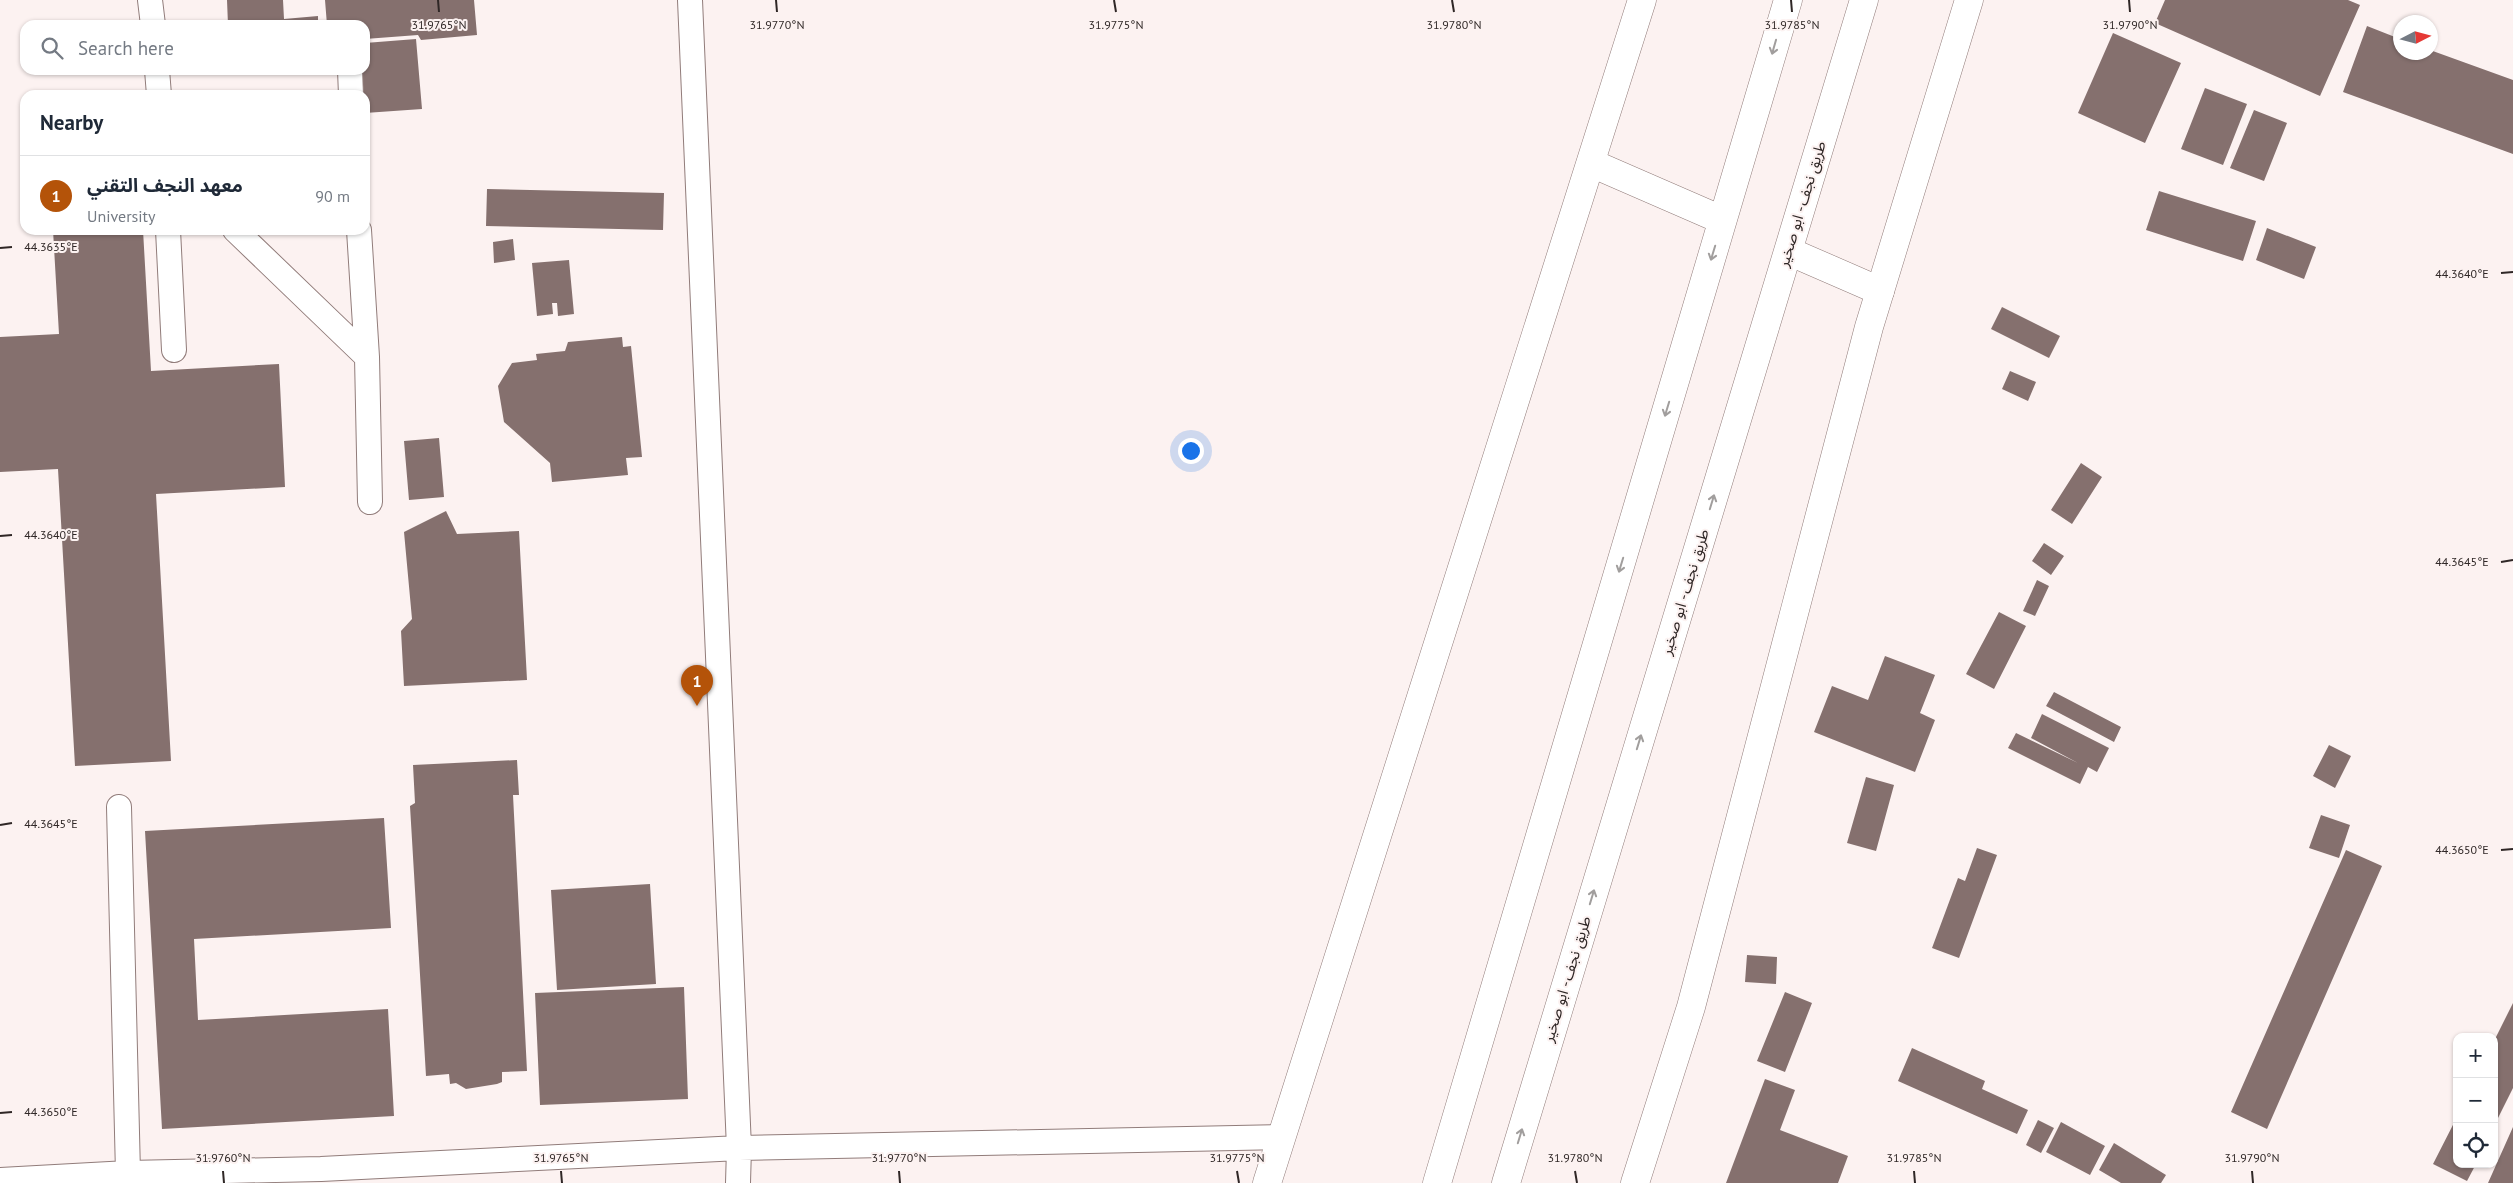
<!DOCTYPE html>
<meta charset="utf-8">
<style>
body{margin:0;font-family:"PT Sans","Noto Sans Arabic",sans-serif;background:#f6f6f7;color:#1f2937}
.controls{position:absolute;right:15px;bottom:15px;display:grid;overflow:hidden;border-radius:10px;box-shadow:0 1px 4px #0004}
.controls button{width:45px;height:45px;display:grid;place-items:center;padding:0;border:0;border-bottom:1px solid #e0e1e3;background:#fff;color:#1f2937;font:25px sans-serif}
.compass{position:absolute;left:2393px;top:15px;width:45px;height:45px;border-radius:50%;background:#fff;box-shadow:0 1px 4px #0004;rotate:84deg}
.you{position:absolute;left:1190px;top:450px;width:18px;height:18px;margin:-12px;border:4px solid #fff;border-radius:50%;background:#1a73e8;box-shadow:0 0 0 8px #1a73e833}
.badge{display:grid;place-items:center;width:32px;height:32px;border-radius:50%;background:#b45309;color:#fff;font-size:16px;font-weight:700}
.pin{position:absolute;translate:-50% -41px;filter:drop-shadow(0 1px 2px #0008)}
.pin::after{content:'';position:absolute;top:26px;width:18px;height:15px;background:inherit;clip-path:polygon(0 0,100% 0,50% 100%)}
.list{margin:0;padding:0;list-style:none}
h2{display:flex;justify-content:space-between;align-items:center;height:65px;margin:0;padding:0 20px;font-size:21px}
h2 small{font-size:16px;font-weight:400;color:#747a83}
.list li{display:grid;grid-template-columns:32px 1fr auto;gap:15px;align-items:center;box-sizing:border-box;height:80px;padding:0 20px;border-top:1px solid #e0e1e3}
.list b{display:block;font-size:19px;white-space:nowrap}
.list p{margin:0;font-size:16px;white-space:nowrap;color:#747a83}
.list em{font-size:16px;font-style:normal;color:#747a83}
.icon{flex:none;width:28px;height:28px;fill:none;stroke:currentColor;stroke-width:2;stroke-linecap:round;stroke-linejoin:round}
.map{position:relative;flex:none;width:2513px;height:1183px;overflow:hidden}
.search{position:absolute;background:#fff;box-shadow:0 1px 4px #0004;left:20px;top:20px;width:350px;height:55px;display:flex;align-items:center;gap:12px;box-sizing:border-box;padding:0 18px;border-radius:15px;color:#747a83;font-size:19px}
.panel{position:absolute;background:#fff;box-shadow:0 1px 4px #0004;left:20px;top:90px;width:350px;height:145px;border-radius:15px}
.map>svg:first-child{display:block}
.building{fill:#85706e}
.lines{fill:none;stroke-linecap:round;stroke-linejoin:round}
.lane-casing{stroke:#917c7a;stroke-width:26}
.secondary-casing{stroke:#917c7a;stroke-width:29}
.highway-casing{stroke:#917c7a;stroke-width:29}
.lane{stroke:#fff;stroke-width:24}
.secondary{stroke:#fff;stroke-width:28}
.highway{stroke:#fff;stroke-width:28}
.oneway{stroke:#a19e9d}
.ticks{fill:none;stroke:#2f2726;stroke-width:2}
.labels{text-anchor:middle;stroke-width:4;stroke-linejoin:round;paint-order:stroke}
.street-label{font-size:15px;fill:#2f2726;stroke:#fcf2f1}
.ticks-label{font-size:12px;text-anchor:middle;fill:#2f2726;stroke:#fcf2f1;stroke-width:4;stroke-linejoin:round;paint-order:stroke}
</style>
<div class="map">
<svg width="2513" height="1183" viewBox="0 0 2513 1183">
<rect width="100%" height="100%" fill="#fcf2f1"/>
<path class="building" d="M227,0h56l1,19 34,-3v9h-90z
M325,0h149l3,35 -56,5 -3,-5 -53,4v-14h-38z
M2165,0h183l12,5 -40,91 -165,-73z
M2367,26l33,13v13h30v-2l83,30v74l-170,-62z
M2113,33l68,30 -36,80 -67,-30z
M416,39l6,70 -57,4 -3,-43h3v-27z
M2205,88l42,16 -24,61 -42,-16z
M2254,110l33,13 -23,58 -34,-13z
M487,189l177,4 -1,37 -177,-4z
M2159,191l97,30 -13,40 -97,-31z
M2267,228l49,19 -12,32 -48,-19z
M53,230h90l8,141 128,-7 6,123 -129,7 15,267 -96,5 -17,-297 -58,3v-135l59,-3z
M513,239l2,21 -21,3 -1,-21z
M569,260l5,54 -16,2 -1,-13h-5l1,11 -16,2 -5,-53z
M2002,307l58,29 -11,22 -58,-29z
M622,337l1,10 8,-1 11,111 -16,1 2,17 -76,7 -2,-19 -46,-41 -6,-36 14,-23 25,-3 -1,-6 29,-3 3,-9z
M2010,371l26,11 -8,19 -26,-12z
M439,438l5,59 -35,3 -5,-59z
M2081,463l21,14 -30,47 -21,-14z
M446,511l11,23 62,-3 8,149 -123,6 -3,-55 11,-12 -8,-87z
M2044,543l20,13 -13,19 -19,-14z
M2037,580l12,6 -14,30 -12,-5z
M1999,612l27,14 -32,63 -28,-15z
M1885,656l50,19 -15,38 15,7 -20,52 -101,-40 18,-46 36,14z
M2054,692l67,35 -7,15 -68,-36z
M2042,714l67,34 -12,24 -9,-5 -8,17 -72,-36 8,-15 62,30 -47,-25z
M2329,745l22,11 -16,32 -22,-12z
M517,760l2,35h-6l14,276 -25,1v10l-5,2 -31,5 -10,-6 -6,1 -1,-10 -23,2 -16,-270 5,-3 -2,-38z
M1866,777l28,8 -18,66 -29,-8z
M2321,815l29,10 -11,33 -30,-10z
M384,818l7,110 -197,11 4,81 190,-11 6,107 -232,13 -17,-298z
M1977,848l20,7 -38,103 -27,-10 26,-70 7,3z
M2346,850l36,16 -115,263 -36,-17z
M650,884l6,100 -99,6 -6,-100z
M1747,955l30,2 -1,27 -31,-2z
M684,987l4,112 -148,6 -5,-112z
M1785,992l27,11 -27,69 -28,-11z
M2513,1003v85l-19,38v-85z
M1912,1048l73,33 -3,8 46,21 -11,24 -119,-53z
M1765,1079l30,11 -15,40 68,26 -10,27h-112z
M2457,1117v47h19l-9,17 -34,-17z
M2038,1120l16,8 -13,25 -15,-8z
M2061,1122l44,24 -15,29 -44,-23z
M2513,1127v56h-25z
M2114,1143l52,32 -5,8h-40l-22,-13z"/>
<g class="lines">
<defs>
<path id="lane" d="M150,0l3,25
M690,0l49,1148 -1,35
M157,70l2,25
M350,70l1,25
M168,230l6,120
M235,230l132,127
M359,230l8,127 3,145
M119,807l9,366
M0,1180l128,-7 193,-4 418,-21 543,-11"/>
<path id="secondary" d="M1267,1183l375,-1183
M1635,1183l56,-176 178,-680 100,-327"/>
<path id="highway" d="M1591,163l131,57
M1788,251l92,40
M1437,1183l351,-1183
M1506,1183l358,-1183"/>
</defs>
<use href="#lane" class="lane-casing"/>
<use href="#secondary" class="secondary-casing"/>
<use href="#highway" class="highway-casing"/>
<use href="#lane" class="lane"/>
<use href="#secondary" class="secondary"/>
<use href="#highway" class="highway"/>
</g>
<defs><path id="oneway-shaft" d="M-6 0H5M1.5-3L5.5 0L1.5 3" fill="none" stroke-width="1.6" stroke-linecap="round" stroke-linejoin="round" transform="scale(1.25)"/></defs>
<g class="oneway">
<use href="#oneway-shaft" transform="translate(1774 47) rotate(106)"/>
<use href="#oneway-shaft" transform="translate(1713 253) rotate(107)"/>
<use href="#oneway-shaft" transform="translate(1667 409) rotate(107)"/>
<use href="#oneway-shaft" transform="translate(1712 502) rotate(-73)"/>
<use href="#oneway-shaft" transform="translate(1621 565) rotate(107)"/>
<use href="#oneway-shaft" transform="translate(1639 742) rotate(-73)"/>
<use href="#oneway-shaft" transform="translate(1592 897) rotate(-73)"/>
<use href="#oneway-shaft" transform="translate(1520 1136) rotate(-73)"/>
</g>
<path class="ticks" d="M438,0l1,12M776,0l1,12M1114,0l2,12M1452,0l2,12M1791,0l1,12M2129,0l1,12M0,248l12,-1M2501,273l12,-1M0,536l12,-1M2501,562l12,-2M0,825l12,-2M2501,850l12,-1M0,1113l12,-1M223,1171l1,12M561,1171l1,12M899,1171l1,12M1237,1171l2,12M1575,1171l2,12M1914,1171l1,12M2252,1171l1,12"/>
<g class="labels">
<g class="street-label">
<text transform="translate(1802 204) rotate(-73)" y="5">طريق نجف - ابو صخير</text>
<text transform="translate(1685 592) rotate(-73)" y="5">طريق نجف - ابو صخير</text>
<text transform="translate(1567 979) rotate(-73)" y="5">طريق نجف - ابو صخير</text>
</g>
</g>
<g class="ticks-label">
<text x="439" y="29">31.9765°N</text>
<text x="777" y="29">31.9770°N</text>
<text x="1116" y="29">31.9775°N</text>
<text x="1454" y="29">31.9780°N</text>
<text x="1792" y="29">31.9785°N</text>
<text x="2130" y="29">31.9790°N</text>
<text x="51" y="251">44.3635°E</text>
<text x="2462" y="278">44.3640°E</text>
<text x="51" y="539">44.3640°E</text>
<text x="2462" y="566">44.3645°E</text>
<text x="51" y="828">44.3645°E</text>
<text x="2462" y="854">44.3650°E</text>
<text x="51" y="1116">44.3650°E</text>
<text x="223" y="1162">31.9760°N</text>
<text x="561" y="1162">31.9765°N</text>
<text x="899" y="1162">31.9770°N</text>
<text x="1237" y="1162">31.9775°N</text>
<text x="1575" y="1162">31.9780°N</text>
<text x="1914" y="1162">31.9785°N</text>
<text x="2252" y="1162">31.9790°N</text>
</g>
</svg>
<div class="controls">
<button>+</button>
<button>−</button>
<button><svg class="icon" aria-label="locate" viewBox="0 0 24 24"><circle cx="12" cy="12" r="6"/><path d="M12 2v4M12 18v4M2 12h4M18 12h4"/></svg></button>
</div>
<svg class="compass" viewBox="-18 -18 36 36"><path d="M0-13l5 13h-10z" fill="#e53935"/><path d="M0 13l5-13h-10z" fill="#747a83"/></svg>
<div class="you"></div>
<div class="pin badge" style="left:697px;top:706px">1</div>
<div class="search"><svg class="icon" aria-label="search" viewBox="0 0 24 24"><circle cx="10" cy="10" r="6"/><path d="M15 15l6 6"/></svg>Search here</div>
<section class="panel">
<h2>Nearby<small></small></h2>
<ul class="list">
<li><span class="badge">1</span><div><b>معهد النجف التقني</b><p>University</p></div><em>90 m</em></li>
</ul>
</section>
</div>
